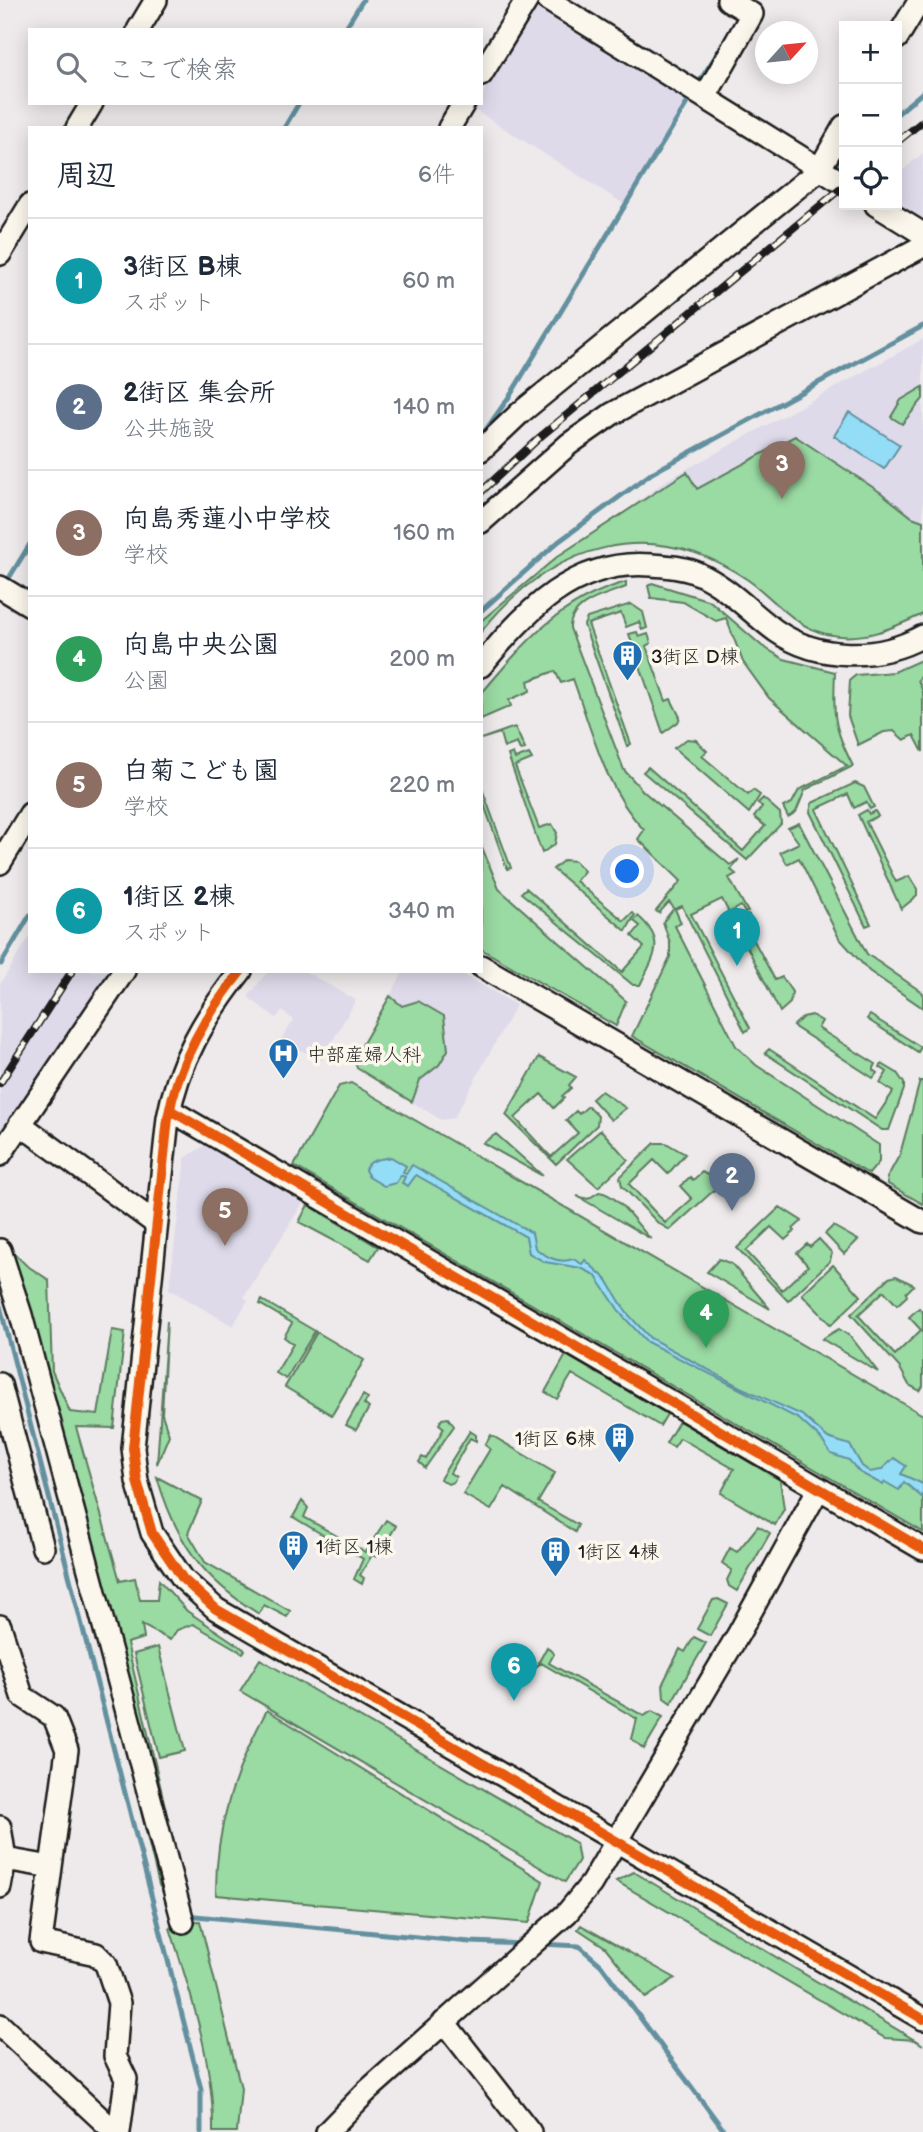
<!DOCTYPE html>
<html lang="ja">
<meta charset="utf-8">
<style>
body{margin:0;font-family:"Balsamiq Sans","Klee One",sans-serif;background:#f2f2f3;color:#1f2937}
.controls{position:absolute;right:21px;top:21px;display:grid;overflow:hidden;border-radius:0px;box-shadow:0 4px 18px #0003}
.controls button{width:63px;height:63px;display:grid;place-items:center;padding:0;border:0;border-bottom:2px solid #e0e1e3;background:#fff;color:#1f2937;font:35px sans-serif}
.compass{position:absolute;left:755px;top:21px;width:63px;height:63px;border-radius:50%;background:#fff;box-shadow:0 4px 18px #0003;rotate:63deg}
.you{position:absolute;left:628px;top:872px;width:24px;height:24px;margin:-18px;border:5px solid #fff;border-radius:50%;background:#1a73e8;box-shadow:0 0 0 10px #1a73e833}
.badge{display:grid;place-items:center;width:46px;height:46px;border-radius:50%;background:#1f6fb2;color:#fff;font-size:23px;font-weight:700}
.pin{position:absolute;translate:-50% -58px;filter:drop-shadow(0 2px 4px #0008)}
.pin::after{content:'';position:absolute;top:37px;width:24px;height:21px;background:inherit;clip-path:polygon(0 0,100% 0,50% 100%)}
.list{margin:0;padding:0;list-style:none}
h2{display:flex;justify-content:space-between;align-items:center;height:91px;margin:0;padding:0 28px;font-size:30px}
h2 small{font-size:23px;font-weight:400;color:#747a83}
.list li{display:grid;grid-template-columns:46px 1fr auto;gap:21px;align-items:center;box-sizing:border-box;height:126px;padding:0 28px;border-top:2px solid #e0e1e3}
.list b{display:block;font-size:26px;white-space:nowrap}
.list p{margin:0;font-size:23px;white-space:nowrap;color:#747a83}
.list em{font-size:23px;font-style:normal;color:#747a83}
.icon{flex:none;width:38px;height:38px;fill:none;stroke:currentColor;stroke-width:2;stroke-linecap:round;stroke-linejoin:round}
.map{position:relative;flex:none;width:923px;height:2132px;overflow:hidden}
.search{position:absolute;background:#fff;box-shadow:0 4px 18px #0003;left:28px;top:28px;width:455px;height:77px;display:flex;align-items:center;gap:18px;box-sizing:border-box;padding:0 24px;border-radius:0px;color:#747a83;font-size:26px}
.panel{position:absolute;background:#fff;box-shadow:0 4px 18px #0003;left:28px;top:126px;width:455px;height:847px;border-radius:0px}
.map>svg:first-child{display:block}
.built{fill:#dedaea}
.green{fill:#9adaa3;stroke:#5b7b60;stroke-width:2}
.water{fill:#94ddf6;stroke:#64909f;stroke-width:2}
.lines{fill:none;stroke-linecap:round;stroke-linejoin:round}
.stream{stroke:#64909f;stroke-width:5}
.minor-casing{stroke:#1c1c1c;stroke-width:26}
.minor{stroke:#fbf7ec;stroke-width:21}
.rail-casing{stroke:#1c1c1c;stroke-width:8}
.rail{stroke:#fbf7ec;stroke-width:5;stroke-dasharray:16;stroke-linecap:butt}
.cycleway-casing{stroke:#fbf7ec;stroke-width:15}
.cycleway{stroke:#e8590c;stroke-width:10}
.labels{text-anchor:middle;stroke-width:7;stroke-linejoin:round;paint-order:stroke}
.poi-label{font-size:19px;fill:#1c1c1c;stroke:#fbf7ec;text-anchor:start}
</style>
<div class="map">
<svg width="923" height="2132" viewBox="0 0 923 2132">
<rect width="100%" height="100%" fill="#eeeaeb"/>
<filter id="ink" filterUnits="userSpaceOnUse"><feTurbulence type="fractalNoise" baseFrequency=".0143" numOctaves="2"/><feDisplacementMap in="SourceGraphic" scale="14" xChannelSelector="R" yChannelSelector="G"/><feConvolveMatrix kernelMatrix="1 2 1 2 8 2 1 2 1" color-interpolation-filters="sRGB"/></filter>
<g filter="url(#ink)">
<path class="built" d="M542,7l145,90 -63,107 -151,-95 4,-6h4v-7l54,-87z
M923,153v72l-33,-20h7v-30z
M923,339v275l-52,22 -22,1 -25,-3 -44,-24 -29,-28 -59,-32 -63,-7 -13,-25 49,-37z
M30,936v35h85l-115,175v-162z
M268,971h36l52,29 -35,61 -40,-22 13,-19 -12,-9 -6,7 -28,-21z
M404,971h54l58,34 -62,113 -13,2 -84,-52 -3,-9z
M205,1145l98,58 -59,94 4,3 -15,26 -64,-37 16,-131z"/>
<path class="green" d="M923,387v12l-21,25 -11,-7 10,-17z
M795,436l85,56 32,25 11,4v93c-32,15 -61,28 -97,20 -33,-8 -51,-35 -78,-54 -97,-66 -196,-37 -267,52v-11l77,-65 113,-74 16,-10 10,17z
M626,582v5c-20,8 -56,15 -56,41l54,142 19,21 87,74 9,-6 -8,11 5,4 -7,4 19,34 -3,1 -4,-7 -12,7 -7,-14 -31,15 59,114 -5,4 -63,-126 -7,3 6,14 -6,3 61,120 20,19 123,80v17l-10,12 -237,-138 38,-79v-14l-7,-21 11,-14 -5,-6 -10,11 -3,-2 25,-30 -43,-42 6,-9c-39,-41 -52,-99 -71,-151l-12,4 -6,-12 -27,10 2,10 -21,9 2,6 -30,13v-25c43,-51 79,-94 145,-112z
M652,583l58,18 52,45 22,13 51,13c-2,43 -2,55 18,94l-48,24 -9,22 -8,5 -5,-10 9,-4 7,-13 48,-24 -78,-68 -26,-36 -17,-44 -10,3 -33,-19 -32,-4 -3,-12z
M631,604l12,8 4,16 -5,2 -3,-8 -13,5 -5,-14 -33,11 43,120 -4,2 -43,-121 3,-7z
M637,632l2,5 9,-3 3,9 -5,3 20,55 5,-2 9,18 -2,5 -15,11 -34,-99z
M923,659v15l-5,6 5,12v60l-9,-17 -10,5 -10,-9 -10,1 -26,13 -10,-29 2,-36 6,-5 38,-3z
M515,727l10,22 -5,1 -3,-7 -13,5 -4,-15 -19,6z
M687,739l9,1 11,11 -5,5 46,39 5,-5 7,5 -11,18 -75,-65z
M513,753l2,6 14,-5 3,5 -17,7 24,62 13,-4 5,9 -2,11 -13,9 -34,-98z
M648,767l95,84 22,-25 -11,-9 8,-10 -4,-4 5,-5 17,15 1,11 -34,36 -104,-88z
M855,783l9,4 10,20 -4,2 -4,-7 -12,6 -6,-14 -32,15 55,115 -5,2 -56,-114 2,-9z
M481,786l29,79 1,3 -4,1 -26,-73z
M867,810l2,4 6,-3 3,5 -12,6 30,60 13,-6 8,13v7l-16,13 -43,-94z
M799,823l68,131 56,39v15l-54,-37 -30,-33 -40,-80 -12,6 -7,-12 19,-9 -11,-15z
M481,845l18,44 127,112 -10,25 -135,-77z
M564,860l11,1 9,10 -8,10 48,40 8,-8 3,2 -9,16 -73,-62z
M526,888l96,84 22,-25 -12,-11 8,-10 -6,-5 4,-5c29,25 16,40 2,69h-7l-112,-92z
M749,915l1,4 -6,3 31,58 7,-3 10,15 -2,11 -10,9 -47,-93z
M390,996l12,10 16,-5 26,15 4,34 -9,15 -19,15 -8,22 -55,-34 -3,-9z
M812,1015l10,6 -4,7 58,36 -3,6 4,3 -4,5 -80,-52 10,-9z
M870,1015l51,32 -3,5 -51,-33z
M769,1049l106,70 18,-27 -13,-9 7,-11 -7,-5 2,-3 15,9 7,10v6l-15,41h-7l-117,-77z
M539,1057l37,20 -7,8 2,3 -9,8 2,2 -10,10 -13,-14 -26,24 36,39 27,-24 -12,-13 10,-9 3,3 9,-8 10,10 -1,9 -41,39 -50,-49z
M920,1081h3v123l-35,-20 -1,-6 13,-24z
M351,1083l572,332v117l-629,-366 45,-80z
M601,1091l25,17 -15,12 -19,-21z
M601,1130l27,30 -30,27 -31,-28z
M496,1134l47,42 -60,-33z
M655,1143h11l19,11 -17,20 -14,-14 -25,24 36,39 27,-24 -12,-13 10,-9 3,3 9,-8 20,11 -52,47 -12,-7 -36,-37 -2,-9z
M599,1192c20,2 38,34 52,47l-74,-43 11,3z
M308,1205l70,42 -8,13 -71,-38z
M780,1207l22,14 -9,8 2,2 -10,9 -14,-13 -25,24 36,39 26,-24 -11,-13 10,-9 3,3 9,-8 13,14 -2,8 -42,40 -51,-53z
M833,1226l25,14 -14,14 -19,-20z
M0,1239l26,26 23,15 3,91 18,41 28,3 14,-85 13,2 -11,96 -38,-1 44,154 15,-3 5,22h17l2,-20 28,31 58,39 -2,3 -50,-29 -16,6 -7,10 -28,-15 2,13 -17,5 60,258 -21,-4 -7,-12 -46,-188 -113,-418z
M719,1259l13,5 38,45 -63,-37z
M833,1265l28,31 -30,29 -29,-31z
M896,1276l18,9 -8,8 1,3 -10,9 -13,-14 -26,24 37,40 26,-25 -12,-13 10,-9 4,5v73l-3,5 -11,-6 -9,-17 -49,-54 38,-36z
M262,1300l53,31 -29,48 -10,-6 17,-29 -9,-7 8,-14 -32,-19z
M167,1321l-5,93 7,21 -12,29z
M839,1329l12,8 27,35 -56,-33z
M317,1332l47,28 -32,55 -47,-28z
M566,1355l101,59 -7,12 -88,-52 -15,25 -12,-7z
M363,1395l5,3 -4,6 5,4 -13,22 -10,-5z
M448,1418l6,8 -29,42 -6,-6 3,-5 4,2 18,-31 -5,-4 3,-5z
M679,1421l101,59 4,29 -9,16 -54,-32 13,-24 -54,-31 -6,9 -8,-4z
M470,1431l6,4v6l-6,-3 -20,35 6,4 -3,5 -5,2 -8,-5z
M491,1435l64,38 -17,29 40,23 -3,7 -70,-45 -14,23 -28,-16 27,-45 -5,-4z
M157,1477l45,24 -14,32 17,29 85,49 -3,6 -23,-12 -5,9c-57,-35 -83,-73 -102,-137z
M302,1501l6,7 -4,9 61,35 21,-32 10,6 -19,31 -5,-2 -12,20 4,3 -2,6 -8,-5 9,-20 -70,-42z
M758,1526l12,7 -33,58 -8,-5 -2,-6 5,-10 -10,-7 8,-15 7,4z
M718,1599l10,5 -18,32 -13,-7 16,-29z
M694,1637l12,6 -35,60 -7,-5 -1,-15 17,-34 5,3z
M158,1647l27,104 -26,6 -25,-103z
M547,1647l7,7 -5,9 95,53 8,-5 11,6 -19,32 -12,-10 5,-20 -96,-56 -5,4z
M260,1659l316,184 3,17 -14,22 -325,-191z
M267,1710l276,171 -14,42 -313,-28c-1,-67 19,-126 51,-185z
M634,1872l289,173 -7,-5 -31,-2 -269,-157z
M200,1921l41,167 -4,44h-24c1,-69 -22,-138 -43,-204l4,-6z
M581,1925l94,53 -29,20 -41,-51 -27,-18z"/>
<path class="water" d="M849,412l51,33 -16,24 -50,-33z
M391,1157l15,9 -3,6 3,2 6,-9 120,68 3,15c12,9 23,16 38,11l9,5 3,-4 22,20 19,32 24,26 90,49 62,28 26,23 22,7 12,21 8,6 11,-2 13,-12 12,8 -5,8 22,10v14l-19,-16 -5,8 -14,-8 -2,3 -24,-13 -10,-12 -18,-6 -10,-15 -22,-20 -152,-77 -25,-27 -27,-40 -14,-7 -36,-6 -16,-9 -3,-16 -110,-62 -8,11 -6,-3 3,-6 -4,-2 -5,8 -12,3 -15,-9 -4,-7c5,-12 15,-10 26,-13z"/>
<g class="lines">
<path class="stream" d="M344,30l19,-30
M699,82l23,-36
M897,114l26,-22
M284,128l15,-25
M837,163l7,-6
M481,437l30,-43 176,-291
M6,583l24,-39
M481,611l77,-69 94,-69 271,-147
M1,964l29,-49
M0,1306l201,783v43
M185,1915l285,27 54,2
M541,1944l38,2 22,19 124,167"/>
<defs>
<path id="minor" d="M548,0l296,184
M138,30l18,-30
M897,38l23,-38
M481,75l46,-75
M705,97l47,-83 -24,-14
M77,128l15,-25
M449,128l15,-25
M876,205l47,29
M0,254l30,-49
M481,450l39,-37 299,-243 25,-44
M481,522l88,-78 43,-30 311,-168
M0,587l30,18
M481,666c44,-55 95,-108 171,-101 14,1 33,2 47,9 29,13 51,38 77,57 42,29 102,30 147,5
M0,863l30,-49
M481,966l442,256
M241,971c-35,44 -63,91 -73,147l-35,330 4,33 15,52 31,46 33,30 707,410
M170,1110l753,439
M20,1124l135,99
M0,1155l124,-184
M0,1250l21,65 162,607
M0,1384l43,164
M0,1626l22,70 32,21 13,33 -16,117 -46,-8
M0,1827l5,32 -5,28
M51,1867l-10,75 55,12 10,10 13,39 -4,53 11,23 -7,53
M444,2022l86,110
M0,2025l115,107
M327,2132l39,-40 201,-179 24,-29 148,-251 80,-145"/>
</defs>
<use href="#minor" class="minor-casing"/>
<use href="#minor" class="minor"/>
<defs>
<path id="rail" d="M897,142l26,-21
M481,492l59,-55 304,-251
M0,1083l72,-112"/>
</defs>
<use href="#rail" class="rail-casing"/>
<use href="#rail" class="rail"/>
<defs>
<path id="cycleway" d="M241,971c-35,44 -63,91 -73,147l-35,330 4,33 15,52 31,46 33,30 707,410
M170,1110l753,439"/>
</defs>
<use href="#cycleway" class="cycleway-casing"/>
<use href="#cycleway" class="cycleway"/>
</g>
</g>
<defs>
<symbol id="building-pin" viewBox="-11 -11 22 30"><path d="M0 17L-7.5 6A9.5 9.5 0 1 1 7.5 6Z" fill="#1f6fb2" stroke="#fbf7ec"/><path d="M-4-6H4V6H1V3H-1V6H-4ZM-2.5-4.3h1.7v1.8h-1.7ZM.8-4.3h1.7v1.8H.8ZM-2.5-1h1.7V.8h-1.7ZM.8-1h1.7V.8H.8Z" fill="#fff"/></symbol>
<symbol id="hospital-pin" viewBox="-11 -11 22 30"><path d="M0 17L-7.5 6A9.5 9.5 0 1 1 7.5 6Z" fill="#1f6fb2" stroke="#fbf7ec"/><path d="M-5-5h3v3.5h4V-5h3V5h-3V1.5h-4V5h-3Z" fill="#fff"/></symbol>
</defs>
<g fill-rule="evenodd">
<use href="#building-pin" x="610" y="638" width="35" height="47"/>
<use href="#hospital-pin" x="266" y="1036" width="35" height="47"/>
<use href="#building-pin" x="602" y="1420" width="35" height="47"/>
<use href="#building-pin" x="276" y="1528" width="35" height="47"/>
<use href="#building-pin" x="538" y="1534" width="35" height="47"/>
</g>
<g class="labels">
<g class="poi-label">
<text x="651" y="663">3街区 D棟</text>
<text x="307" y="1061">中部産婦人科</text>
<text x="596" y="1445" text-anchor="end">1街区 6棟</text>
<text x="316" y="1553">1街区 1棟</text>
<text x="578" y="1558">1街区 4棟</text>
</g>
</g>
</svg>
<div class="controls">
<button>+</button>
<button>−</button>
<button><svg class="icon" aria-label="locate" viewBox="0 0 24 24"><circle cx="12" cy="12" r="6"/><path d="M12 2v4M12 18v4M2 12h4M18 12h4"/></svg></button>
</div>
<svg class="compass" viewBox="-18 -18 36 36"><path d="M0-13l5 13h-10z" fill="#e53935"/><path d="M0 13l5-13h-10z" fill="#747a83"/></svg>
<div class="you"></div>
<div class="pin badge" style="left:737px;top:966px;background:#0f9aa8">1</div>
<div class="pin badge" style="left:732px;top:1211px;background:#5c6f8a">2</div>
<div class="pin badge" style="left:782px;top:499px;background:#8d6e63">3</div>
<div class="pin badge" style="left:706px;top:1348px;background:#2e9e5b">4</div>
<div class="pin badge" style="left:225px;top:1246px;background:#8d6e63">5</div>
<div class="pin badge" style="left:514px;top:1701px;background:#0f9aa8">6</div>
<div class="search"><svg class="icon" aria-label="search" viewBox="0 0 24 24"><circle cx="10" cy="10" r="6"/><path d="M15 15l6 6"/></svg>ここで検索</div>
<section class="panel">
<h2>周辺<small>6件</small></h2>
<ul class="list">
<li><span class="badge" style="background:#0f9aa8">1</span><div><b>3街区 B棟</b><p>スポット</p></div><em>60 m</em></li>
<li><span class="badge" style="background:#5c6f8a">2</span><div><b>2街区 集会所</b><p>公共施設</p></div><em>140 m</em></li>
<li><span class="badge" style="background:#8d6e63">3</span><div><b>向島秀蓮小中学校</b><p>学校</p></div><em>160 m</em></li>
<li><span class="badge" style="background:#2e9e5b">4</span><div><b>向島中央公園</b><p>公園</p></div><em>200 m</em></li>
<li><span class="badge" style="background:#8d6e63">5</span><div><b>白菊こども園</b><p>学校</p></div><em>220 m</em></li>
<li><span class="badge" style="background:#0f9aa8">6</span><div><b>1街区 2棟</b><p>スポット</p></div><em>340 m</em></li>
</ul>
</section>
</div>
